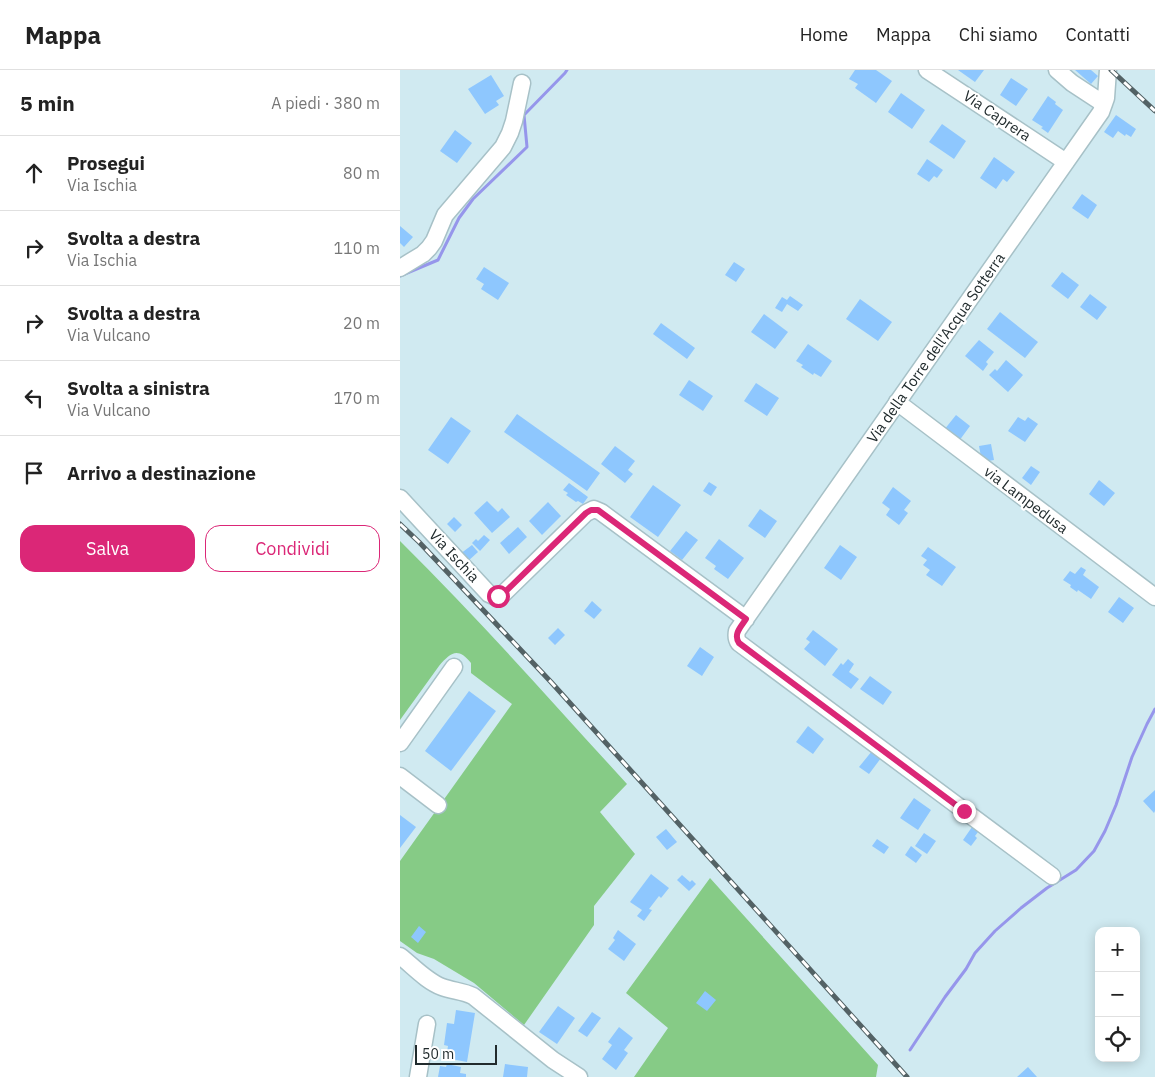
<!DOCTYPE html>
<html lang="it">
<meta charset="utf-8">
<style>
body{margin:0;font-family:"IBM Plex Sans",sans-serif;background:#f6f6f6;color:#222}
.controls{position:absolute;right:15px;bottom:15px;display:grid;overflow:hidden;border-radius:10px;box-shadow:0 2px 12px #0003}
.controls button{width:45px;height:45px;display:grid;place-items:center;padding:0;border:0;border-bottom:1px solid #e0e0e0;background:#fff;color:#222;font:25px sans-serif}
.scale{position:absolute;left:15px;bottom:12px;width:82px;box-sizing:border-box;padding-left:5px;border:2px solid #212b2d;border-top:0;font-size:14px;line-height:18px;white-space:nowrap;color:#212b2d;-webkit-text-stroke:4px #fff;paint-order:stroke}
.stop{position:absolute;width:15px;height:15px;margin:-11px;border:4px solid #db2777;border-radius:50%;background:#fff}
.stop.end{background:#db2777;border-color:#fff;box-shadow:0 1px 5px #0008}
.list{margin:0;padding:0;list-style:none}
h2{display:flex;justify-content:space-between;align-items:center;height:65px;margin:0;padding:0 20px;font-size:21px}
h2 small{font-size:16px;font-weight:400;color:#767676}
.list li{display:grid;grid-template-columns:32px 1fr auto;gap:15px;align-items:center;box-sizing:border-box;height:75px;padding:0 20px;border-top:1px solid #e0e0e0}
.list b{display:block;font-size:19px;white-space:nowrap}
.list p{margin:0;font-size:16px;white-space:nowrap;color:#767676}
.list em{font-size:16px;font-style:normal;color:#767676}
.actions{display:flex;gap:10px;padding:15px 20px}
.actions a{flex:1;padding:11px 0;border:1px solid #db2777;border-radius:15px;text-align:center;font-size:18px;color:#db2777}
.actions .main{background:#db2777;color:#fff}
.icon{flex:none;width:28px;height:28px;fill:none;stroke:currentColor;stroke-width:2;stroke-linecap:round;stroke-linejoin:round}
.map{position:relative;flex:none;width:755px;height:1007px;overflow:hidden}
header{display:flex;align-items:center;gap:30px;box-sizing:border-box;height:70px;padding:0 25px;background:#fff;border-bottom:1px solid #e0e0e0}
header strong{font-size:24px}
nav{display:flex;gap:28px;margin-inline-start:auto;font-size:18px}
main{display:flex}
aside{flex:1;background:#fff}
.map>svg:first-child{display:block}
.green{fill:#86cb86}
.lines{fill:none;stroke-linecap:round;stroke-linejoin:round}
.stream{stroke:#9696eb;stroke-width:3}
.building{fill:#8ec7fe}
.minor-casing{stroke:#a7c1c7;stroke-width:19}
.minor{stroke:#fff;stroke-width:16}
.rail-casing{stroke:#536265;stroke-width:5}
.rail{stroke:#fff;stroke-width:3;stroke-dasharray:9;stroke-linecap:butt}
.route{stroke:#db2777;stroke-width:6}
.labels{text-anchor:middle;stroke-width:4.5;stroke-linejoin:round;paint-order:stroke}
.street-label{font-size:15px;fill:#212b2d;stroke:#fff}
</style>
<header>
<strong>Mappa</strong>
<nav><a>Home</a><a>Mappa</a><a>Chi siamo</a><a>Contatti</a></nav>
</header>
<main>
<aside>
<h2>5 min<small>A piedi · 380 m</small></h2>
<ul class="list">
<li><svg class="icon" aria-label="ahead" viewBox="0 0 24 24"><path d="M12 20V5M6 11l6-6 6 6"/></svg><div><b>Prosegui</b><p>Via Ischia</p></div><em>80 m</em></li>
<li><svg class="icon" aria-label="right" viewBox="0 0 24 24"><path d="M7 20v-9h11M14 6l5 5-5 5"/></svg><div><b>Svolta a destra</b><p>Via Ischia</p></div><em>110 m</em></li>
<li><svg class="icon" aria-label="right" viewBox="0 0 24 24"><path d="M7 20v-9h11M14 6l5 5-5 5"/></svg><div><b>Svolta a destra</b><p>Via Vulcano</p></div><em>20 m</em></li>
<li><svg class="icon" aria-label="left" viewBox="0 0 24 24"><path d="M17 20v-9H6M10 6l-5 5 5 5"/></svg><div><b>Svolta a sinistra</b><p>Via Vulcano</p></div><em>170 m</em></li>
<li><svg class="icon" aria-label="arrive" viewBox="0 0 24 24"><path d="M6 21V4h12l-3 4 3 4H6"/></svg><div><b>Arrivo a destinazione</b></div></li>
</ul>
<div class="actions"><a class="main">Salva</a><a>Condividi</a></div>
</aside>
<div class="map">
<svg width="755" height="1007" viewBox="0 0 755 1007">
<rect width="100%" height="100%" fill="#d0eaf1"/>
<path class="green" d="M0,471c79,78 152,161 227,243l-27,28 35,42 -41,52v19l-70,100 -50,-42 -40,-24 -17,-6 -17,-12v-80l112,-157 -41,-31v-10c-13,-16 -20,-11 -32,3l-39,54z
M310,808l168,187 -2,12h-242l34,-49 -42,-35z"/>
<g class="lines">
<path class="stream" d="M0,206l38,-16 21,-42 14,-19 54,-52 -3,-32 41,-42 2,-3
M510,980l35,-53 21,-28 9,-16 20,-22 26,-23 26,-20 29,-18 18,-19 11,-20 11,-26 16,-48 15,-33 8,-15"/>
</g>
<path class="building" d="M455,0h21l16,11 -16,22 -21,-15 3,-4 -9,-5z
M558,0h26l-9,12z
M675,0h16l7,6 -7,8z
M91,5l13,21 -8,5 3,4 -14,9 -17,-25z
M611,8l17,11 -12,17 -16,-11z
M501,23l24,17 -13,19 -24,-17z
M648,26l8,6 -1,2 8,6 -15,23 -7,-5 2,-1 -11,-7z
M716,45l20,14 -5,8 -5,-3 -1,2 -7,-5 -5,7 -9,-6z
M542,54l24,17 -12,18 -25,-17z
M55,60l17,13 -15,20 -17,-12z
M594,87l21,15 -8,10 -4,-3 -7,10 -16,-11z
M527,89l16,11 -6,8 -3,-2 -5,6 -12,-8z
M682,124l15,11 -9,14 -16,-11z
M0,156l13,11 -9,10 -4,-4z
M334,192l11,7 -9,13 -11,-7z
M84,197l25,16 -11,17 -17,-11 3,-5 -8,-5z
M662,202l17,13 -11,14 -17,-13z
M690,224l17,13 -10,13 -17,-13z
M390,226l13,9 -5,6 -11,-7 -5,8 -7,-4 7,-11 5,3z
M460,229l32,23 -14,19 -32,-22z
M600,242l38,30 -13,16 -38,-29z
M364,244l24,18 -13,17 -24,-17z
M261,253l34,25 -8,11 -34,-25z
M579,270l15,12 -8,10 2,2 -5,7 -18,-15z
M408,274l24,17 -11,16 -7,-4 -1,2 -12,-8 2,-2 -7,-4z
M606,290l17,15 -15,17 -19,-17 6,-6 2,2z
M289,310l24,16 -10,15 -24,-16z
M356,313l23,15 -12,18 -23,-15z
M117,344l83,59 -13,18 -83,-59z
M556,345l14,11 -11,15 -15,-11z
M51,347l20,14 -23,33 -20,-14z
M618,347l7,4 3,-4 10,7 -13,18 -17,-11z
M591,374l3,16 -12,2 -3,-16z
M215,376l20,15 -7,9 5,4 -8,9 -24,-19z
M631,396l9,6 -9,13 -9,-7z
M699,410l16,13 -11,13 -15,-12z
M309,412l8,5 -6,9 -8,-5z
M169,413l19,14 -5,7 -5,-3 -2,1 -10,-7 2,-2 -5,-3z
M253,415l28,20 -23,32 -28,-20z
M493,417l18,14 -7,9 4,3 -9,12 -13,-10 4,-6 -8,-6z
M87,431l11,11 4,-4 8,9 -18,16 -18,-20z
M148,432l13,14 -19,19 -13,-14z
M360,439l17,12 -12,17 -17,-12z
M54,447l8,8 -7,7 -8,-8z
M118,457l9,10 -18,17 -9,-11z
M286,461l12,9 -16,20 -12,-9z
M84,465l6,5 -10,11 -8,-8 4,-4 2,2z
M319,469l25,19 -16,21 -14,-10 2,-3 -11,-8z
M72,475l6,7 -11,10 -7,-8z
M440,475l17,12 -16,23 -17,-12z
M528,477l28,20 -14,19 -16,-11 4,-5 -7,-5 4,-5 -6,-4z
M681,497l5,3 -3,5 16,12 -8,12 -13,-9 -1,2 -7,-5 1,-2 -8,-5 7,-9 5,3z
M719,527l15,11 -11,15 -15,-11z
M192,531l10,9 -8,9 -10,-8z
M158,558l7,7 -10,10 -7,-7z
M413,560l25,19 -13,17 -21,-17 6,-7 -4,-3z
M300,577l14,10 -12,19 -15,-10z
M448,589l6,5 -5,8 10,7 -8,10 -19,-14 9,-12 2,2z
M470,606l22,16 -9,13 -23,-16z
M69,621l27,20 -45,60 -26,-20z
M408,656l16,13 -11,15 -17,-12z
M472,681l9,7 -12,16 -10,-7z
M755,720v21l-1,2 -11,-12z
M514,728l17,12 -13,20 -18,-12z
M0,745l16,12 -16,21z
M572,757l6,5 -3,4 2,2 -6,8 -8,-6z
M266,759l11,13 -10,8 -11,-13z
M524,763l12,8 -9,13 -12,-8z
M477,769l12,8 -5,7 -12,-8z
M511,776l11,9 -6,8 -11,-8z
M251,804l18,14 -8,10 -2,-2 -10,13 3,1 -8,11 -7,-5 5,-6 -12,-8z
M282,805l8,7 2,-2 4,4 -7,7 -12,-11z
M19,856l7,6 -8,11 -7,-6z
M218,860l18,14 -12,17 -16,-12 7,-9 -2,-2z
M305,921l11,9 -9,11 -11,-8z
M158,936l17,12 -18,26 -18,-12z
M56,940l19,3 -8,49 -21,-4 2,-12 -4,-1 3,-22 7,1z
M192,942l9,6 -14,19 -9,-6z
M219,957l14,11 -9,12 4,3 -12,17 -14,-11 10,-14 -4,-3z
M47,994l14,3 -1,6 6,1v3h-28l2,-11 6,1z
M105,994l23,3 -1,10h-24z
M628,997l9,10h-20z"/>
<g class="lines">
<defs>
<path id="minor" d="M527,0l139,92
M657,0l15,13 32,21
M0,198l23,-14 6,-6 5,-7 11,-26 58,-68 7,-14 4,-12 8,-38
M497,332l258,195
M0,428l89,96c5,3 9,3 14,0l83,-81 8,-4 7,3 145,107
M0,673l54,-76
M0,706l38,29
M652,806l-313,-233c-3,-4 -3,-7 -2,-12l364,-519 5,-14 2,-28
M0,886c13,10 26,25 42,31 11,4 21,4 31,9l80,64 26,17
M18,1007l9,-53"/>
</defs>
<use href="#minor" class="minor-casing"/>
<use href="#minor" class="minor"/>
<defs>
<path id="rail" d="M711,0l44,41
M0,454l19,18 132,140 356,395"/>
</defs>
<use href="#rail" class="rail-casing"/>
<use href="#rail" class="rail"/>
</g>
<g class="lines">
<path class="route" d="M98,526l5,-2 83,-81 5,-3h7l148,109c-5,8 -13,15 -7,24l225,168"/>
</g>
<g class="labels">
<g class="street-label">
<text transform="translate(597 46) rotate(34)" y="5">Via Caprera</text>
<text transform="translate(536 278) rotate(-55)" y="5">Via della Torre dell'Acqua Sotterra</text>
<text transform="translate(626 430) rotate(37)" y="5">via Lampedusa</text>
<text transform="translate(54 486) rotate(47)" y="5">Via Ischia</text>
</g>
</g>
</svg>
<div class="controls">
<button>+</button>
<button>−</button>
<button><svg class="icon" aria-label="locate" viewBox="0 0 24 24"><circle cx="12" cy="12" r="6"/><path d="M12 2v4M12 18v4M2 12h4M18 12h4"/></svg></button>
</div>
<div class="scale">50 m</div>
<div class="stop" style="left:98px;top:526px"></div>
<div class="stop end" style="left:564px;top:741px"></div>
</div>
</main>
